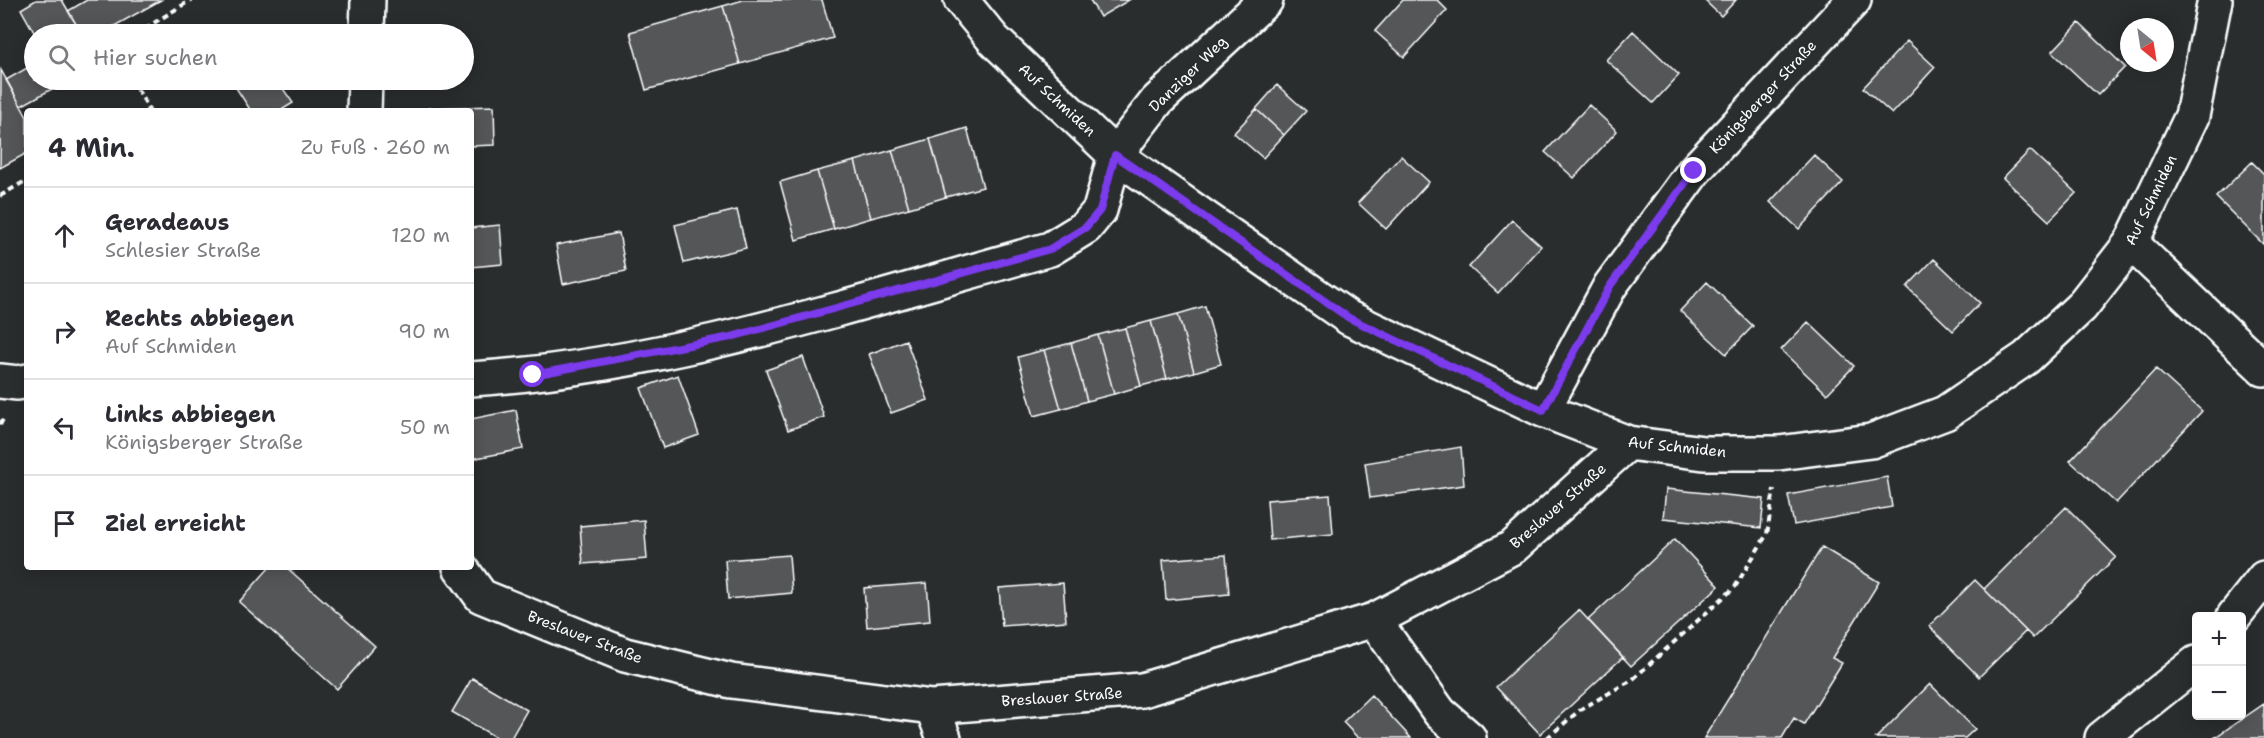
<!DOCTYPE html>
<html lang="de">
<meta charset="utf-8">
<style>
body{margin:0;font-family:"Shantell Sans",sans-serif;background:#f7f7f7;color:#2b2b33}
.controls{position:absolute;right:18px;bottom:18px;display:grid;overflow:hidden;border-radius:6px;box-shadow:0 3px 15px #0003}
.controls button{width:54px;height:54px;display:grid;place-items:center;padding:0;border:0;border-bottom:2px solid #e1e1e2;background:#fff;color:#2b2b33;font:30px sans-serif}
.compass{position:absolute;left:2120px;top:18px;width:54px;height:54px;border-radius:50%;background:#fff;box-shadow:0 3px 15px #0003;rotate:150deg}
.stop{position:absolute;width:18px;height:18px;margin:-14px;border:4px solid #7c3aed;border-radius:50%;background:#fff}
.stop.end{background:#7c3aed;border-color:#fff;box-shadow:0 2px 6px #0008}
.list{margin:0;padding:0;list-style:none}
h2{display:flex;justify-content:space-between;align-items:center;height:78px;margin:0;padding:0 24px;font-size:26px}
h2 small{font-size:20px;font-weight:400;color:#7c7c81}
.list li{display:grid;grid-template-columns:39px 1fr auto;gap:18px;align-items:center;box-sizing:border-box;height:96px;padding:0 24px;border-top:2px solid #e1e1e2}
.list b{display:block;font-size:22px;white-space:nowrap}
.list p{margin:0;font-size:20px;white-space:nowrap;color:#7c7c81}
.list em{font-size:20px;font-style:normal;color:#7c7c81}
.icon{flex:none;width:33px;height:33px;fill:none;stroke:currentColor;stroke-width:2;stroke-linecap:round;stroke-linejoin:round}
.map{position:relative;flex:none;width:2264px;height:738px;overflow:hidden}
.search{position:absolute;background:#fff;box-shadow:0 3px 15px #0003;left:24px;top:24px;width:450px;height:66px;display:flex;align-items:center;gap:15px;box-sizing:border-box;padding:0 21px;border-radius:33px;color:#7c7c81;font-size:22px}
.panel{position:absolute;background:#fff;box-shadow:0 3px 15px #0003;left:24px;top:108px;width:450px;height:462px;border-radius:6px}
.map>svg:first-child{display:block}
.building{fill:#555758;stroke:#fff;stroke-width:1.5}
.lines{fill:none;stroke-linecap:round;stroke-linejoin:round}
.minor-casing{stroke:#fff;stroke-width:38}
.path{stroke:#fff;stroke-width:4;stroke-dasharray:6 4.5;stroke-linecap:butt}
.minor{stroke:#2a2d2e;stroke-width:33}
.route{stroke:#7c3aed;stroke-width:8}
.labels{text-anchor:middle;stroke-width:4.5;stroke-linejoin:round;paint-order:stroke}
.street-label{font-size:15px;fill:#fff;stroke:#2a2d2e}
</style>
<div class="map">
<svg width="2264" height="738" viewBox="0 0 2264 738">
<rect width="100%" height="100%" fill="#2a2d2e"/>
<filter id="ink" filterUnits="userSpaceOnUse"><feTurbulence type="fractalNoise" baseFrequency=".0167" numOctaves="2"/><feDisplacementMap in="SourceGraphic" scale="12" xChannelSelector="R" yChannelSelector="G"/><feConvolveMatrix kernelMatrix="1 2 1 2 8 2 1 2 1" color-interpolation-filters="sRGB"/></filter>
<g filter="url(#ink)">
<path class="building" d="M36,0h26l20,34h-47l-14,-25z
M87,0h74l-61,34h-18l-14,-23z
M743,0h79l11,38 -93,26 -17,-58z
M1090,0h39l-29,17z
M1403,0h34l10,10 -43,47 -29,-26z
M1704,0h32l-15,16z
M723,6l17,58 -94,26 -16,-58z
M2079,23l46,44 -27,28 -46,-43z
M1633,31l46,44 -26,28 -47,-43z
M1907,41l28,26 -43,47 -29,-26z
M34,64v16h34l-47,26 -15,-26z
M1,70l26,47v36l-27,15z
M231,80h46l16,23 -13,8h-29z
M1277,85l29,26 -22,24 -28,-26z
M1589,105l28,26 -43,47 -29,-26z
M494,106l1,39 -24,1v-35h-41l-1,-3z
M1256,109l28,26 -21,23 -29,-25z
M967,128l16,59 -37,10 -16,-58z
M930,139l16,58 -37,11 -17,-58z
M892,150l17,58 -38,10 -16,-57z
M2030,150l46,43 -27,28 -46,-43z
M1814,155l29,27 -44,47 -29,-27z
M1401,156l28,26 -43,47 -28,-26z
M855,161l16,57 -37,11 -17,-58z
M2252,162l12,12v71l-48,-48z
M817,171l17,58 -38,11 -16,-58z
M737,210l9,38 -62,15 -9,-38z
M1512,220l29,26 -43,47 -29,-26z
M500,225l3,39 -32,3v-39z
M619,233l7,38 -63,13 -7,-39z
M1934,259l46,44 -27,28 -46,-44z
M1707,282l46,44 -27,28 -46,-43z
M1205,306l16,58 -27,8 -16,-58z
M1178,314l16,58 -27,7 -16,-58z
M1151,321l16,58 -26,7 -16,-58z
M1808,322l46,44 -27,28 -46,-44z
M1125,328l16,58 -27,8 -16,-59z
M1098,335l16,59 -27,7 -16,-58z
M906,340l22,60 -37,13 -22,-59z
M1071,343l16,58 -26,8 -17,-59z
M1044,350l17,59 -27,7 -16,-59z
M803,357l21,60 -36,13 -22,-60z
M2156,369l46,42 -86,92 -46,-42z
M678,375l21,60 -36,13 -22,-60z
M516,410l7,39 -52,10v-40z
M1461,447l3,38 -94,13 -5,-35z
M1887,477l5,30 -98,18 -6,-30z
M1666,489l98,10 -3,29 -98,-10z
M1330,495l3,39 -63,6 -3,-40z
M2066,507l50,50 -83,81 -49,-49z
M644,520l3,39 -64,5 -3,-38z
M1675,539l44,47 -88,80 -43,-46z
M1822,547l57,35 -47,76 10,5 -38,61 -10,-6 -12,20h-78z
M789,555l3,38 -64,6 -3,-39z
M1226,555l3,39 -63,6 -3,-40z
M270,567h16l89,79 -38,43 -98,-87z
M1975,580l51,51 -47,46 -50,-51z
M927,583l3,38 -63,6 -3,-39z
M1063,583l3,38 -64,5 -3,-38z
M1579,610l44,47 -83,77 -44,-47z
M472,678l55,32 -16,28h-14l-45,-26z
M1930,684l45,45 -10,9h-89z
M1371,695l40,43h-53l-15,-16z
M2264,704v34h-50z"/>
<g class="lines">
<defs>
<path id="minor" d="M961,0l33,40 121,115 234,163 194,92 85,33 76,10h75l92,-12 74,-28 81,-55 55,-51 50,-64 61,-127 23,-116
M367,34l1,-34
M364,111l1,-31
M2131,243l133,126
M471,379c195,-12 392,-78 579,-130l36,-22 14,-17 15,-55 42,-54 109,-101
M0,381l18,2 9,-2
M1543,410l67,-124 84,-115 160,-171
M460,567l21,29 144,59 106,26 201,26 210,-17 232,-70 139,-73 115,-104
M2234,616l30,-38
M1374,620l66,93 29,25
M932,707l12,31
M2102,738l94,-75"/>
</defs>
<use href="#minor" class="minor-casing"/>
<path class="path" d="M136,34l55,-34
M132,80l17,29 -3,2
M0,196l27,-16
M0,425l4,-8
M1547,738l34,-29 51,-29 103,-93 32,-53 7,-45"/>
<use href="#minor" class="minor"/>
</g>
</g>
<g class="lines" filter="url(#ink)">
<path class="route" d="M533,375l198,-38 319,-88 36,-22 14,-17 15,-55 234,163 194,92 67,-124 84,-115"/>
</g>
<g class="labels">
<g class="street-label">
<text transform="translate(1188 74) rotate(-44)" y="5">Danziger Weg</text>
<text transform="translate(1763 97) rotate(-47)" y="5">Königsberger Straße</text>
<text transform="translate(1057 100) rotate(43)" y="5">Auf Schmiden</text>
<text transform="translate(2151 200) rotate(-64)" y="5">Auf Schmiden</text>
<text transform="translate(1677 447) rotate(6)" y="5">Auf Schmiden</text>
<text transform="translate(1558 506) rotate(-41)" y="5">Breslauer Straße</text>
<text transform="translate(585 637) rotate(21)" y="5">Breslauer Straße</text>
<text transform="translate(1062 697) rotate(-4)" y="5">Breslauer Straße</text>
</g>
</g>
</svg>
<div class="controls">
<button>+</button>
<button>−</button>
</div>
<svg class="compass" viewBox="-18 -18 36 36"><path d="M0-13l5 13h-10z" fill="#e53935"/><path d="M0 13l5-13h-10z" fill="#7c7c81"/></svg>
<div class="stop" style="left:533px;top:375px"></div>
<div class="stop end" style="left:1694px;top:171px"></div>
<div class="search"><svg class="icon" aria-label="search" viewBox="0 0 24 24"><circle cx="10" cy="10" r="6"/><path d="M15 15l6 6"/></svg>Hier suchen</div>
<section class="panel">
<h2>4 Min.<small>Zu Fuß · 260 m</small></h2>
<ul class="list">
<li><svg class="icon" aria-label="ahead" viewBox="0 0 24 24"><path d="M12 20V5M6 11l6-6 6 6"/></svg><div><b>Geradeaus</b><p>Schlesier Straße</p></div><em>120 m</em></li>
<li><svg class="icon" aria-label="right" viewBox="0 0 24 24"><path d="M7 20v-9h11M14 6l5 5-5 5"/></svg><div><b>Rechts abbiegen</b><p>Auf Schmiden</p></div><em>90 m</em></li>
<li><svg class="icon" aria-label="left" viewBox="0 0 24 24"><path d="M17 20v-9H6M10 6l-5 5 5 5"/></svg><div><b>Links abbiegen</b><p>Königsberger Straße</p></div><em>50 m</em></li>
<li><svg class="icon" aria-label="arrive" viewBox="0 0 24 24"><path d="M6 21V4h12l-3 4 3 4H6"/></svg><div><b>Ziel erreicht</b></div></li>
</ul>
</section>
</div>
